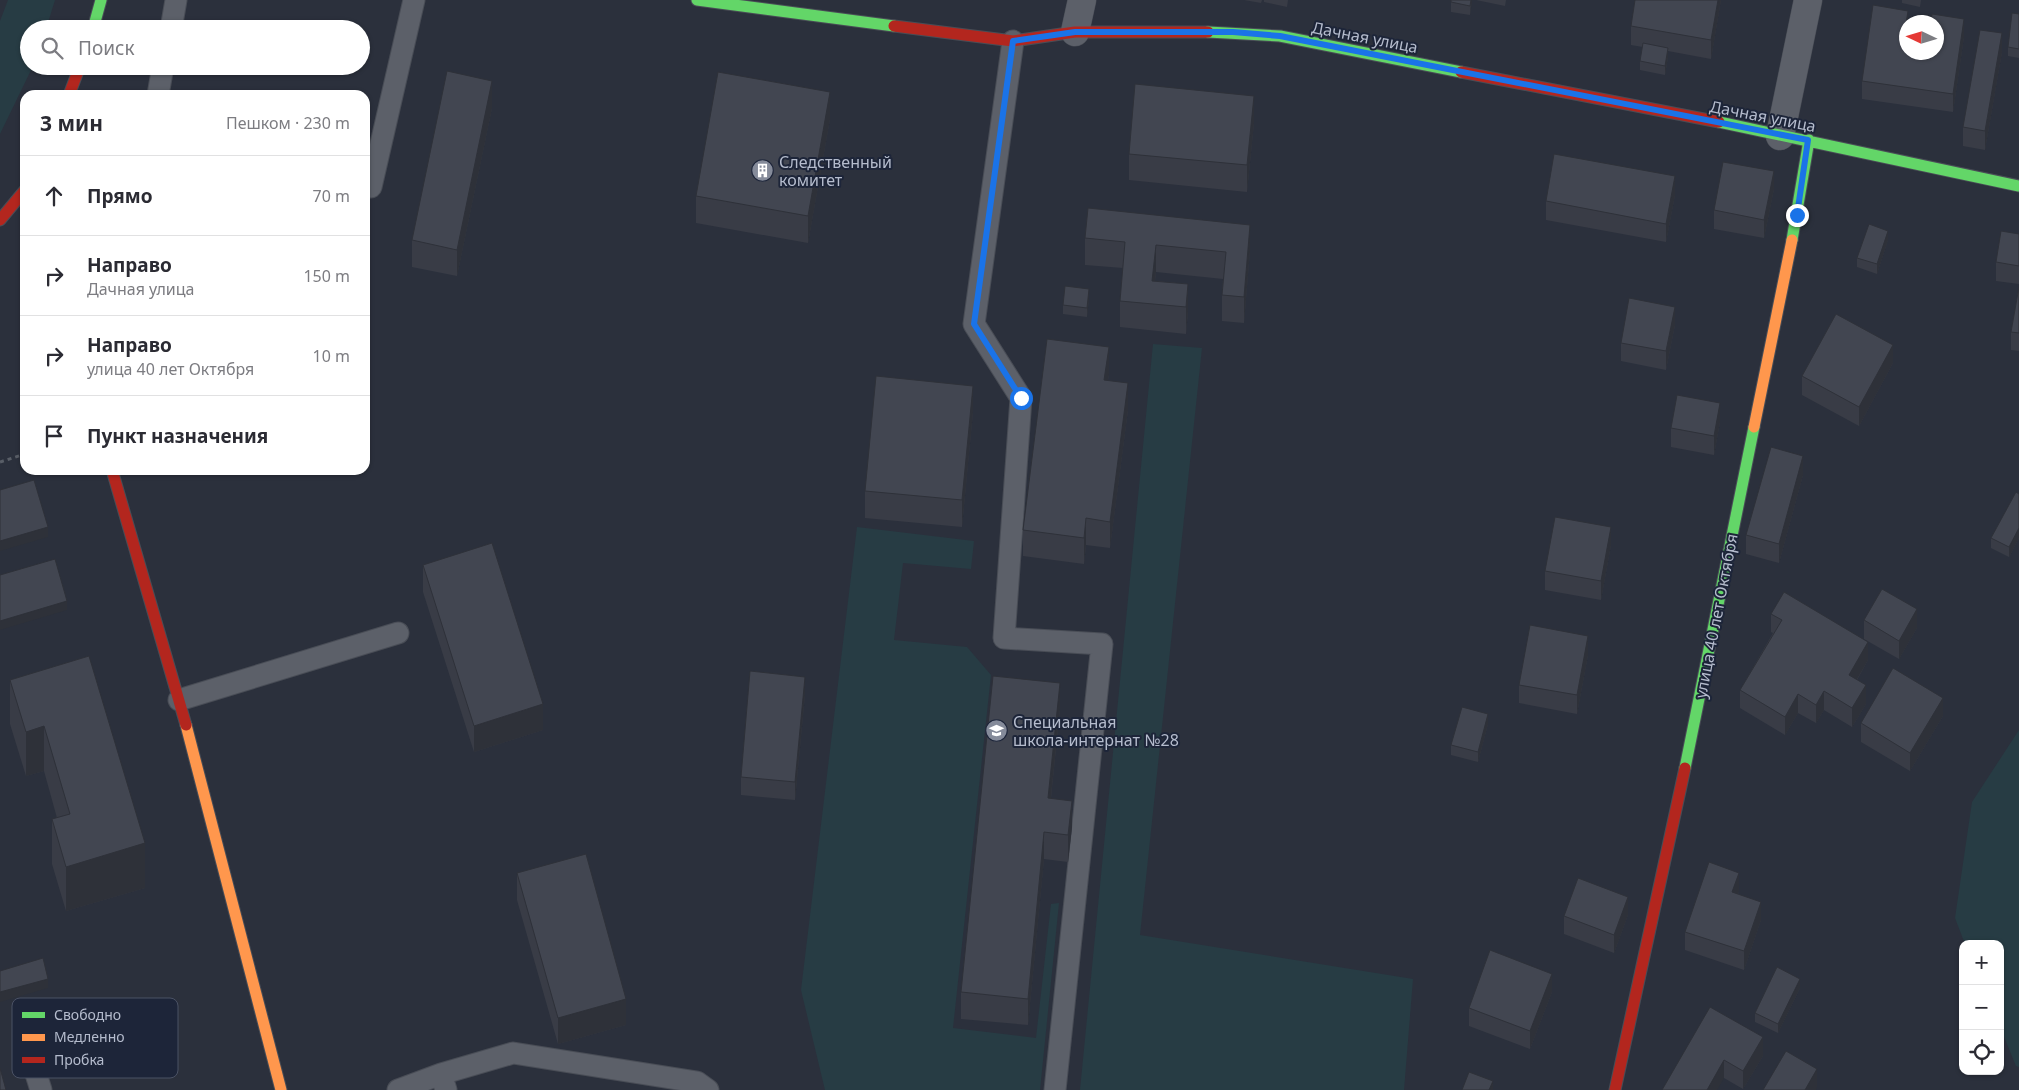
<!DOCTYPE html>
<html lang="ru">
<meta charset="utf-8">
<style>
body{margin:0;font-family:"Noto Sans",sans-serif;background:#f2f2f3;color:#2b2b33}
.controls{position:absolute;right:15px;bottom:15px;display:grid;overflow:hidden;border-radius:10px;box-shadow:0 1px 4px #0004}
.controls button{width:45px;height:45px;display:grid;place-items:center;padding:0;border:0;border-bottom:1px solid #e1e1e2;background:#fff;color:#2b2b33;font:25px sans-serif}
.compass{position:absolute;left:1899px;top:15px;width:45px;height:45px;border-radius:50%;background:#fff;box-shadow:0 1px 4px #0004;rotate:274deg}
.stop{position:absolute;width:15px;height:15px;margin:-11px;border:4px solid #1a73e8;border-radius:50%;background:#fff}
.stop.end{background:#1a73e8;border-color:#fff;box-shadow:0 1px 5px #0008}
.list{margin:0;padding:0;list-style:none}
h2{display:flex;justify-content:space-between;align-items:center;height:65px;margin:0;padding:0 20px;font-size:21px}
h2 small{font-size:16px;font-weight:400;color:#7c7c81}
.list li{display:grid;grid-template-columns:32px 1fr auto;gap:15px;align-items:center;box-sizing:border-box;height:80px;padding:0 20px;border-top:1px solid #e1e1e2}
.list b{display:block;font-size:19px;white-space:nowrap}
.list p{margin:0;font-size:16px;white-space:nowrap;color:#7c7c81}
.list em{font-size:16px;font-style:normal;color:#7c7c81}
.icon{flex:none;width:28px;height:28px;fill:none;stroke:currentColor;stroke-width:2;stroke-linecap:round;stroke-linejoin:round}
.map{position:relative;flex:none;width:2019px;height:1090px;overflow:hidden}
.search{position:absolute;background:#fff;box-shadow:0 1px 4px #0004;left:20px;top:20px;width:350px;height:55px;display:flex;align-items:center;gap:12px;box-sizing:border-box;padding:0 18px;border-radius:28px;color:#7c7c81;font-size:19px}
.panel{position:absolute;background:#fff;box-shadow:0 1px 4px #0004;left:20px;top:90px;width:350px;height:385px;border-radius:15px}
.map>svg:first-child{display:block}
.green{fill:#273c44}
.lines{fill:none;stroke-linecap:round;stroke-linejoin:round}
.lane-casing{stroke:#494d56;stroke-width:23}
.street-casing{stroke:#494d56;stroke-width:29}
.fast-casing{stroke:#494d56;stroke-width:13}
.slow-casing{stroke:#494d56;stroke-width:13}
.jam-casing{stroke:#494d56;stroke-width:13}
.path{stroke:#595e67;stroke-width:3;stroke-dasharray:4 4;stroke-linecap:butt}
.lane{stroke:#5c6069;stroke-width:21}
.street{stroke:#5c6069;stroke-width:28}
.fast{stroke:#63d668;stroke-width:11}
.slow{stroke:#ff974d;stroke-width:11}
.jam{stroke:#b3261e;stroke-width:11}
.wall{fill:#393c46}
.shaded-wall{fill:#2e3139}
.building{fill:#424651;stroke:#2e3139}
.route{stroke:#1a73e8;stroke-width:6}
.labels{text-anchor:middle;stroke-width:4;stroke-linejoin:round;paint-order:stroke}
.street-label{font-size:16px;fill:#b5bccd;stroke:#1d2539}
.poi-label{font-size:16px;fill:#b5bccd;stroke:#1d2539;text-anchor:start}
.key{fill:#1d2539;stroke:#4b5265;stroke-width:1}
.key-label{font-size:14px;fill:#b5bccd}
</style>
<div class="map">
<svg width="2019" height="1090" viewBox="0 0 2019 1090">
<rect width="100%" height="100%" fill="#2b303c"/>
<path class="green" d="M8,0h47l-9,29h-17v37h4l-33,68v-113z
M1153,344l49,4 -62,587 273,44 -9,111h-324z
M857,527l117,14 -3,28 -68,-6 -9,77 73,7 24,28 -38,353 83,10 15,-134 8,-1 -19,187h-215l-24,-100z
M2019,730v337l-3,-1 -16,-39v-83h-35l-10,-26 17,-116z"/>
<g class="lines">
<defs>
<path id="lane" d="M171,29l5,-29
M1013,41l-39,283 47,74 -17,240 98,6 -47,446
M158,95l5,-29
M365,186l6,1 43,-187
M179,700l219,-67
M26,1042l15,48
M441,1074l72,-21 184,29 11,8
M398,1090l43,-16 5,16"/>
<path id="street" d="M1075,32l7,-32
M1780,136l28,-136"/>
<path id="fast" d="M697,0l197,26
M93,29l8,-29
M1208,32l72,4 181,36
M1719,122l300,64
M1792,240l17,-100
M1685,768l69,-341"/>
<path id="slow" d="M1754,427l38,-187
M186,725l95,365"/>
<path id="jam" d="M894,26l119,15 62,-9h133
M1461,72l258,50
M69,95l11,-29
M0,220l25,-30
M112,470l74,255
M1615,1090l70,-322"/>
</defs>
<use href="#lane" class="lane-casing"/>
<use href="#street" class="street-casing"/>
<use href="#fast" class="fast-casing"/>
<use href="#slow" class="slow-casing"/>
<use href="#jam" class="jam-casing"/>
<path class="path" d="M0,462l25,-8"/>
<use href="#lane" class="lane"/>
<use href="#street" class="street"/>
<use href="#fast" class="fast"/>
<use href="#slow" class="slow"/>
<use href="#jam" class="jam"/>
</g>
<path class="wall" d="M1244,0h18l-1,3z
M1264,0h24l-1,7 -23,-5z
M1472,0l-2,15 -19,-3v-10z
M1476,0h30l-1,6z
M1635,0h86l-10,59 -43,-8v6l-3,18 -25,-5v-9l3,-14 -12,-2v-19z
M1902,0h19l-1,7 -18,-4z
M2019,14v44l-11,-2v-9z
M1908,22l-2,30 58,-15 -11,75 -91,-13v-18z
M2002,52l-17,98 -22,-4v-19z
M492,108l-35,168 -45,-9v-27z
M830,119l-22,124 -112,-20v-27z
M1254,123l-7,69 -118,-12v-26z
M1774,189l-10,49 -50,-9v-19z
M1675,195l-9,47 -120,-22v-19z
M2019,234v50l-23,-3v-19z
M1085,238l165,13 -6,72 -22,-2v-26l1,-16 -67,-7 -1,9 33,3v27l-2,23 -66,-7v-26l3,-33 -38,-3z
M1888,240l-11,34 -20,-7v-9z
M2019,287v64l-8,-1v-18z
M1089,299l-2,18 -24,-3v-9z
M1675,325l-9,45 -45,-9v-18z
M1893,363l-34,63 -57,-31v-19z
M1109,374l-1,7 20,29 -18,138 -24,-3 -2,19 -61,-8v-26z
M973,412l-11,115 -97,-9v-27z
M1720,422l-6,33 -43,-8v-19z
M1803,475l-24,88 -33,-9v-19z
M2019,494v44l-10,19 -18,-9v-10z
M1611,545l-10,55 -56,-10v-19z
M423,565l120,165 -69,22 -51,-160z
M1771,614l97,46 -11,20 9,24 -14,23 -28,-17 -8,13 -18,-10 -13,22 -45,-27v-18l33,-57 -2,-1z
M1864,620l53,8 -18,31 -35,-20z
M1588,655l-11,59 -58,-11v-18z
M89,656l56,232 -79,23 -14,-47v-45l5,-1 -13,-47 -18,5 -16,-52v-44z
M805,695l-10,105 -54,-5v-18z
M1060,709l-9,89 21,29 -4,35 -24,-3 -16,166 -67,-6v-27z
M1943,716l-33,55 -49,-29v-19z
M1488,724l-10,38 -27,-7v-10z
M517,873l109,152 -68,19 -41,-144z
M1739,891l-1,2 23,27 -17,50 -59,-20v-18z
M1628,915l-14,38 -50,-19v-18z
M1800,988l-22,45 -23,-11v-9z
M1552,992l-22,57 -61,-23v-18z
M1710,1007l53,49 -20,33 -19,-11z"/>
<path class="shaded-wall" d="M1471,0h1v3l-2,12z
M1718,0h3l-10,59v-19z
M1908,11v11h-2v17l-1,-9z
M1964,19v18l-11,75v-18z
M2002,33v19l-17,98v-19z
M1668,48v9l-3,18v-9z
M492,81v27l-35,168v-26z
M830,92v27l-22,124v-27z
M1254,96v27l-7,69v-27z
M1774,171v18l-10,49v-18z
M1675,176v19l-9,47v-18z
M1250,225v26l-6,72v-26z
M1888,231v9l-11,34v-10z
M1156,245v27l-4,32v-23z
M1188,284v27l-2,23v-27z
M1089,289v10l-2,18v-9z
M1675,307v18l-9,45v-19z
M1893,345v18l-34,63v-19z
M1109,347v27l-5,33v-27z
M1128,383v27l-18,138v-26z
M973,386v26l-11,115v-27z
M1720,403v19l-6,33v-19z
M1803,456v19l-24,88v-19z
M1086,518v27l-2,19v-26z
M48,527v10l-48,14v-10z
M1611,527v18l-10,55v-19z
M2019,528v10l-10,19v-10z
M67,601v9l-67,20v-9z
M1917,609v19l-18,31v-18z
M1588,636v19l-11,59v-19z
M1868,642v18l-19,33v-18z
M805,677v18l-10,105v-18z
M1060,683v26l-12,116v-27z
M1866,685v19l-14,23v-19z
M1824,691v19l-8,13v-18z
M1798,694v19l-13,22v-18z
M1943,698v18l-33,55v-18z
M543,704v26l-69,22v-26z
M1488,714v10l-10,38v-10z
M44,726v45l-18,5v-44z
M1072,801v26l-4,35v-27z
M1044,832v27l-16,166v-26z
M145,843v45l-79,23v-44z
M1739,873v18l-7,19v-18z
M1628,897v18l-14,38v-18z
M1761,902v18l-17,50v-19z
M1552,974v18l-22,57v-18z
M48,979v9l-48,14v-10z
M1800,979v9l-22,45v-9z
M626,999v26l-68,19v-26z
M1763,1037v19l-20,33v-18z
M1724,1060v18l-7,12h-10z
M1817,1069v18l-1,3h-11z
M1493,1081v9h-4z"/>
<path class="building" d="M1451,0h20l-1,6 -19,-4z
M1635,0h83l-7,40 -80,-14z
M1873,5l35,6 -3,19h1v22h30v-30h-5l1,-8 32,5 -11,75 -91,-13z
M2012,13l7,1v35l-11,-2z
M1980,30l22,3 -17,98 -22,-4z
M1643,43l25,5 -3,18 -25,-5z
M447,71l45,10 -35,169 -45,-10z
M718,72l112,20 -22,124 -112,-20z
M1135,84l119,12 -7,69 -118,-11z
M1554,154l121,22 -9,48 -120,-23z
M1723,162l51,9 -10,49 -50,-10z
M1088,208l162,17 -6,72 -22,-2 4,-43 -70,-7 -4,36 36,3 -2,23 -66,-6 5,-59 -40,-4z
M1869,224l19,7 -11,33 -20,-6z
M2001,231l18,3v32l-23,-4z
M1065,286l24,3 -2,19 -24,-3z
M2019,287v46l-8,-1z
M1629,298l46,9 -9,44 -45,-8z
M1836,314l57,31 -34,62 -57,-31z
M1047,339l62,8 -5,33 24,3 -18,139 -24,-4 -2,20 -61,-8z
M876,376l97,10 -11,114 -97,-9z
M1677,395l43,8 -6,33 -43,-8z
M1771,447l32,9 -24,88 -33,-9z
M34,480l14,47 -48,14v-51z
M2016,492l3,2v34l-10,19 -18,-9z
M1555,517l56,10 -10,54 -56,-10z
M492,543l51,161 -69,22 -51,-161z
M55,559l12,42 -67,20v-46z
M1882,589l35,20 -18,32 -35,-21z
M1784,592l84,50 -19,33 17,10 -14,23 -28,-17 -8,14 -18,-11 -13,23 -45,-27 42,-70 -11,-6z
M1530,625l58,11 -11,59 -58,-10z
M89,656l56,187 -79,24 -14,-48 18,-5 -26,-88 -18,6 -16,-52z
M1893,668l50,30 -33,55 -49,-30z
M750,671l55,6 -10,105 -54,-5z
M993,676l67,7 -12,115 24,3 -4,34 -24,-3 -16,167 -67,-7z
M1462,707l26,7 -10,38 -27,-7z
M586,854l40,145 -68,19 -41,-145z
M1709,862l30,11 -7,19 29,10 -17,49 -59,-19z
M1578,878l50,19 -14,38 -50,-19z
M1490,950l62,24 -22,57 -61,-23z
M43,958l5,21 -48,13v-21z
M1777,967l23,12 -22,45 -23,-11z
M1710,1007l53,30 -20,34 -19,-11 -17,30h-45z
M1786,1051l31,18 -12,21h-42z
M0,1068l6,22h-6z
M1469,1072l24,9 -4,9h-27z"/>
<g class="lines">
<path class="route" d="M1021,398l-47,-74 39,-283 62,-9h158l47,4 528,104 -11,75"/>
</g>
<defs>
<symbol id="building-disc" viewBox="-11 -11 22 22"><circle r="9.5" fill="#858b9a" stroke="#1d2539"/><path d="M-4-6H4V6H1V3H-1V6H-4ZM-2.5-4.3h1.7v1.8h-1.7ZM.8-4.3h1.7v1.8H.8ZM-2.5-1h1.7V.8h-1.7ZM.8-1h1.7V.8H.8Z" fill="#fff"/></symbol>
<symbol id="school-disc" viewBox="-11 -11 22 22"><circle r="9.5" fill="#858b9a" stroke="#1d2539"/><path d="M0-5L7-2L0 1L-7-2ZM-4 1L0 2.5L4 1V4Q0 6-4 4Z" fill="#fff"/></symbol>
</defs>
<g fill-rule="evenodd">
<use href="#building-disc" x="750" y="158" width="25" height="25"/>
<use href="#school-disc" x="984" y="718" width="25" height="25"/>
</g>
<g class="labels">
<g class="street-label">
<text transform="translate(1365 37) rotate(11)" y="6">Дачная улица</text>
<text transform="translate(1763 116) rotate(11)" y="6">Дачная улица</text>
<text transform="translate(1716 616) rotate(-79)" y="6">улица 40 лет Октября</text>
</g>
<g class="poi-label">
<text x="779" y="168">Следственный<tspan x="779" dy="18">комитет</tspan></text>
<text x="1013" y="728">Специальная<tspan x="1013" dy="18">школа-интернат №28</tspan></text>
</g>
</g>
<rect x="12" y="998" width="166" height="80" rx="8" class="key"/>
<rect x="22" y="1012" width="23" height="6" fill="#63d668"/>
<rect x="22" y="1034" width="23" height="7" fill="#ff974d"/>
<rect x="22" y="1057" width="23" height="6" fill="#b3261e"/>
<g class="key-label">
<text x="54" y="1020">Свободно</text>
<text x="54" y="1042">Медленно</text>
<text x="54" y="1065">Пробка</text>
</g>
</svg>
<div class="controls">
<button>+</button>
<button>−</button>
<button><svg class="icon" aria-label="locate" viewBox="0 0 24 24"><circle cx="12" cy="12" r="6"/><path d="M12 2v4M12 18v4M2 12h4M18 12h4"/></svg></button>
</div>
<svg class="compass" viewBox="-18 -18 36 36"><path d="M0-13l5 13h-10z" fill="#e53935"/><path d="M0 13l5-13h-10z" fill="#7c7c81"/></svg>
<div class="stop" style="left:1021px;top:398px"></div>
<div class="stop end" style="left:1797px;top:215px"></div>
<div class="search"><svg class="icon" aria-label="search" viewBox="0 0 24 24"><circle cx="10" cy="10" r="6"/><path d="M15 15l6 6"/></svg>Поиск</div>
<section class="panel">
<h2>3 мин<small>Пешком · 230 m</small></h2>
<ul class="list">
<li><svg class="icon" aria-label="ahead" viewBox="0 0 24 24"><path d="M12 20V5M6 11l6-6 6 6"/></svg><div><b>Прямо</b></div><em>70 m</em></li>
<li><svg class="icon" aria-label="right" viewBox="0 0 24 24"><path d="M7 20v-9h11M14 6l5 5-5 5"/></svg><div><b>Направо</b><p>Дачная улица</p></div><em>150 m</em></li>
<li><svg class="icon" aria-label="right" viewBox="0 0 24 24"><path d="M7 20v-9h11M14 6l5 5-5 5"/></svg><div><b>Направо</b><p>улица 40 лет Октября</p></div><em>10 m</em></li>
<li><svg class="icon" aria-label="arrive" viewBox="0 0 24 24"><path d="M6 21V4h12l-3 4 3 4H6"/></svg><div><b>Пункт назначения</b></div></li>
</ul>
</section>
</div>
